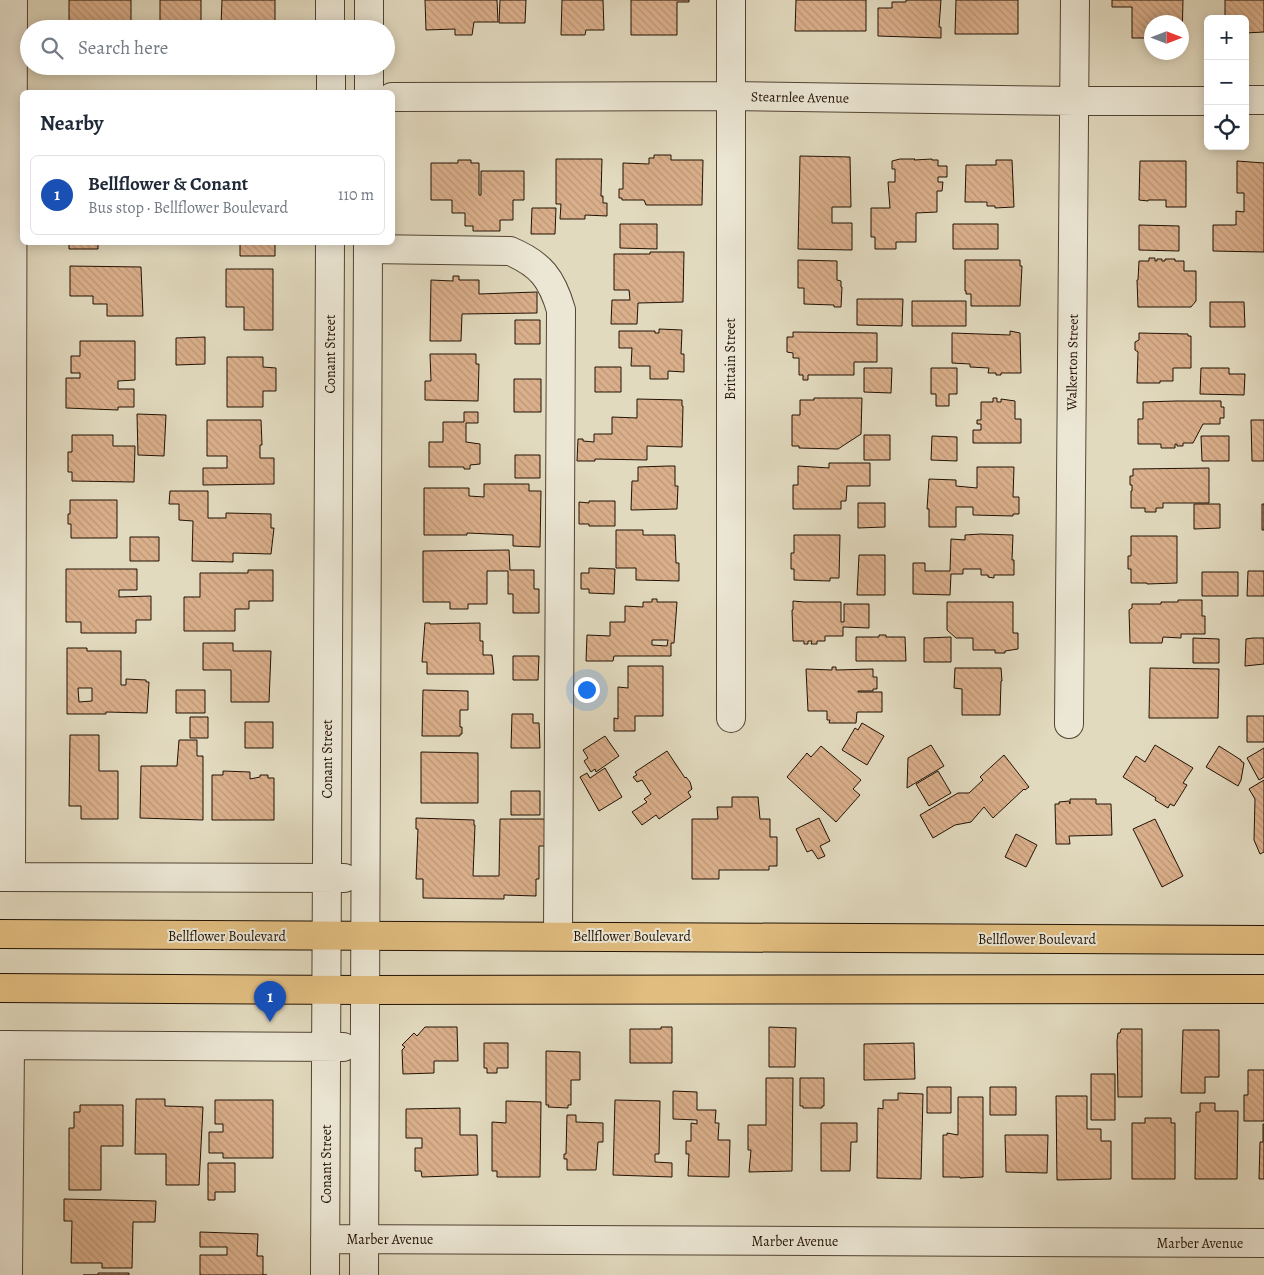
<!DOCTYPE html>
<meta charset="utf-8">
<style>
body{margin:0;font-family:Alegreya,serif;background:#f6f6f7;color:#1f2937}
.controls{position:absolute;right:15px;top:15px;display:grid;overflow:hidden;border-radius:8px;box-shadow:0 2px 12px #0003}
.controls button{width:45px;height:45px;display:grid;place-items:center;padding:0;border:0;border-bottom:1px solid #e0e1e3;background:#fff;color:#1f2937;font:25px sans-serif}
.compass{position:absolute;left:1144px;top:15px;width:45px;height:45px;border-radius:50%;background:#fff;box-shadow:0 2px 12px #0003;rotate:90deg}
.you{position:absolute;left:586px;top:689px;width:18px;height:18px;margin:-12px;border:4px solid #fff;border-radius:50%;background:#1a73e8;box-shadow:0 0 0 8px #1a73e833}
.badge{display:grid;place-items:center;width:32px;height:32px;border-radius:50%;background:#0b8043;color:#fff;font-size:16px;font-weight:700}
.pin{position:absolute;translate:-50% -41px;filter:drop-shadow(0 1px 2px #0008)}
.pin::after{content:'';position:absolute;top:26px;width:18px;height:15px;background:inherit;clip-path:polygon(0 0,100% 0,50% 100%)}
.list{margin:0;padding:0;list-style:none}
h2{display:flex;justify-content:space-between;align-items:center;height:65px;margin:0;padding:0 20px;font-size:21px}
h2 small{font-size:16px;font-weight:400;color:#747a83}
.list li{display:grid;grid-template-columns:32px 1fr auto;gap:15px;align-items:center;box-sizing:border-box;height:80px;margin:0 10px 10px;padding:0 10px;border:1px solid #e0e1e3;border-radius:8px}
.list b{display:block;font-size:19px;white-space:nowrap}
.list p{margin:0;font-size:16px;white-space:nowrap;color:#747a83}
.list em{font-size:16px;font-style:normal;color:#747a83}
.icon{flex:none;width:28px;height:28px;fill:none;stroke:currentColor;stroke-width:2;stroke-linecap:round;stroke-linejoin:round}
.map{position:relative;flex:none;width:1264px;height:1275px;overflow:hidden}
.search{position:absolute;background:#fff;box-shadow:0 2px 12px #0003;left:20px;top:20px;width:375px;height:55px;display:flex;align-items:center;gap:12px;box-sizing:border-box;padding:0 18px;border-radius:28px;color:#747a83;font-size:19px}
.panel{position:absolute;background:#fff;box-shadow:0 2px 12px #0003;left:20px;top:90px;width:375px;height:155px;border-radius:8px}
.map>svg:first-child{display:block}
.building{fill:url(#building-back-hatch);stroke:#221204;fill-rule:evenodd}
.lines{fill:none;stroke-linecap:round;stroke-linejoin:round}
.minor-casing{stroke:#524433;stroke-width:30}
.major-casing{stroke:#221204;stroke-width:30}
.minor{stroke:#ece7d5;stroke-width:28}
.major{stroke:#e1bd80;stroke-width:28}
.labels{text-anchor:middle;stroke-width:4;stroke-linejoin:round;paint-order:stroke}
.street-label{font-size:14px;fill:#221204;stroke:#ece7d5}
</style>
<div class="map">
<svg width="1264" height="1275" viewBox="0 0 1264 1275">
<defs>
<pattern id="building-back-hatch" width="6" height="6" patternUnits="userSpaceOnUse" patternTransform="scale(1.25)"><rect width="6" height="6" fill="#daaf8b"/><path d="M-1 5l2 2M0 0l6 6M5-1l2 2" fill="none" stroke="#bb9676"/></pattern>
</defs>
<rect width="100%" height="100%" fill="#e2dabf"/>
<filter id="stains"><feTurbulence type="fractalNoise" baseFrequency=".004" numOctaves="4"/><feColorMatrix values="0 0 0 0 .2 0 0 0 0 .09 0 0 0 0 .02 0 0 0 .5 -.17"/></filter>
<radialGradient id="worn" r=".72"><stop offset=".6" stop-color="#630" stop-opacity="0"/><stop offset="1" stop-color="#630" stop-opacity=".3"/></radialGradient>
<path class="building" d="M69,0h62v29h-29v-8h-16v8h-17z
M160,0h41v29h-41z
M222,0h53v27h-7v2h-35v-3h-12z
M425,0h72l1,22h-24l-2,13h-17v-6l-29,1z
M500,0h26l-1,23h-26z
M562,0h41l1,30h-18l-1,5h-24z
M631,0h58v2h-12v33h-46z
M796,0h70v31h-71z
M906,0h35l-2,27h2v11l-63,-2v-28h14v-6h14z
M956,0h62v34h-63z
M1112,0h71l-1,39v-17h-30v16h-20v-31h-20z
M1225,0h39v32l-19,1v-14h-20z
M654,155h17v5h32l-1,45h-56l-2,-5h-22v-2h-3v-9h4v-26l26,1v-6h5z
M800,156l50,1 1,50h-19v16h20v27l-54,-1z
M556,159h46l-1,37h2v7h4v13l-22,-1v4h-25l1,-15h-5z
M900,159h15l-1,1 18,-1v1h6v6h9v11h-9v5h5l-1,9h-5v21l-21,1v29h-20v7h-21v-12h-4v-29h19l-2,-26h7v-13h-3v-8z
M458,160h13v3h8v32h2v-24h43v29h-11v20h-13v11h-27v-5h-8v-13h-13v-13h-21v-37h27z
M996,160h16l2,47 -19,1v-2h-8v-4h-22l1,-37h30z
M1140,161h46v46h-20v-7h-18v1l-9,-1z
M1237,161l27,2v89l-51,-1v-26h23v-14l8,1v-19h-7z
M532,208h24l-1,26h-24z
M620,224h37v25l-37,-1z
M953,224h45v25h-45z
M1139,225l40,1v25l-40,-1z
M69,242h29v7h-29z
M170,242h36v2h-36z
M240,242h35v14h-35z
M650,252h34l-1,50 -45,1 -1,21h-26l1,-24h18l-1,-10h-15v-36h36z
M1149,258h6v3h2v-2h5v2h3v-2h10v2h9v10h12v30l-5,6h-53l-1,-27h1l1,-19h10z
M798,260l39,1v19l4,1v6h1l-1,20h-7v-2l-30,-1v-16h-6z
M965,260h55v6h2l-2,40h-49v-12h-5v-3h-1z
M70,266l71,1 2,49h-36v-12h-14v-8h-23z
M226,269h47v61h-29v-23h-18z
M453,276h6v4h20v14l58,-2v21l-75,1 -1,27h-31l1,-61 22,1z
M857,299h46l-1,27 -45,-1z
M912,301h54v25h-54z
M1210,302h34l1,25h-35z
M515,320h25v24h-25z
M659,329l23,1 -1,24h3v18l-16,-1v8h-18v-13h-19l1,-18h-13v-17h36v2h4z
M1010,331l10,2 1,40h-20v2h-5v-2h-8l1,-5 -19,-1v-3l-18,-1v-30l58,2z
M793,332l84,1v29h-23v13h-46v5h-5v-5h-4v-17h-6v-5l-6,-1v-15h6z
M1139,333l49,1v2h3v32h-18v13h-13v2h-23l1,-31 -3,-2v-8l4,-2z
M205,337v27l-29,1v-27z
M80,341h55v39l-17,1v8h16v18h-16v3l-52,-2v-30h14v-5h-9v-17h9z
M430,354h46v10h3l-1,37 -53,-1v-19h6z
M227,357h36v10l13,1v23h-13v16h-36z
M595,367h26v25h-26z
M864,368h28l-1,25 -27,-1z
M931,368h26v26h-8v12h-13v-12h-5z
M1201,368h28v6h16l-1,21 -44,-1z
M514,379h27v33h-27z
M814,398h48l-1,36 -23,15 -39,-1v-2h-7v-31h8v-15h14z
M993,398h4v4h4v-3l14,2v18h6v24h-48v-13h8v-6h-4v-4h4v-18h12z
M637,399l45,1v6h1l-1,41 -35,-1v14l-52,-1v2h-18l1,-22h5v2l11,1v-8h18v-17l25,1z
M1176,401h45v6h3v11h-4v6h-17l-10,19h-10v3h-6v-2h-2v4h-14v-4h-23v-25h5v-17z
M464,412h14v11h-12v19l14,2v20l-10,1v4h-6v-2h-35v-25h14v-20h21z
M137,414l29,1 -2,41 -26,-1z
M207,420h54l1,25h-2v13h14v26l-71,1v-17h24v-12h-20z
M1251,420h13v41h-12z
M72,435h41v11h22l-1,36 -62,-1v-9h-4v-20h4z
M864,435h26v25h-26z
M932,436l25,1v24l-26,-1z
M1201,436h28v25h-27z
M515,455h25v23h-25z
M829,463h41v23h-23l-1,15h-5v8h-48v-24h5v-19l31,2z
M669,466h6v20h3l-1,23 -46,1 1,-29h6v-14z
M977,467h37l-1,30h6v17h-6v2l-40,-1v-8h-17v20h-27v-18h-2l2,-30 27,1v6l21,2z
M1209,468v35h-46v5h-7v4h-11v-4h-14v-17h1v-6h-2v-9h3v-7z
M484,484h45v7h12l-1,56 -27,-1v-11l-46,-2v2h-43v-47h45v8l15,1z
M170,491h38v27h18v-5l45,1v14h3l-3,26 -38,-1v9l-41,-1 1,-40 -14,-1v-16h-10z
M70,500h47v38h-46v-14h-3v-10h2z
M589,501h26v25h-26v-2h-10v-22l10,1z
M858,503h27v24l-27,1z
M1194,504h26v24l-26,1z
M1262,504h2v26h-2z
M616,530h27v5h32l1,28h3v18l-43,-1v-12h-20z
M981,534l32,1 -1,25h2v15h-20v3l-6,-1v-2h-7v-6h-18v5h-12l-1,21 -37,-1v-31h12v8h25l1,-32 14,1v-5z
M794,535h46l-1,43h-9v3l-36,-1v-11h-3v-16h3z
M1131,536h46v47l-30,1v-1h-16v-14h-3v-13h3z
M130,537h29v24h-29z
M509,550l1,20h24v19h5v24h-26v-19h-5v-23h-21v33h-19v5h-18v-7h-27v-51z
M859,555h26v40h-28z
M589,568l26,1 -1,25 -25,-1v-4h-8v-16h8z
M66,569h71v21h-18v7l32,-1v24h-15v13h-55v-11h-15z
M248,570h25v31h-24v8h-14v22h-51v-34h16v-24h48z
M1248,571h16v25h-17z
M1202,572h36v24h-36z
M652,599h5v3h20l-3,41h-3v13h-57l-1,5h-27l1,-26 23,1v-14h15v-16l18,1v-5h9zM652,640h16l-1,6 -15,-1z
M1178,600h24v16h3v18h-24v4l-18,-1 -1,6h-32l-1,-33 3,-2v-4h29v-2h17z
M793,601l11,1h37v20h3v-18h25v24l-26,-1v9h-18v5h-8v3h-6l1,-3h-4v3h-4v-3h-11l-1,-31h1z
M947,602h66v31h5v16l-13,2v2h-10v-3h-22v-12h-17l-9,-8z
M425,623h5v1l50,-1v18h3v14h9l2,19h-67v-12h-5z
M879,635h7v2h19l1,24h-50v-24h23z
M951,637v25h-27v-24z
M1193,638l26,1v24h-26z
M1253,638h11v26l-19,2 1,-27z
M203,643h30v8h38l-2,51h-38v-32h-28z
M67,648h20v3h34v34h5v-6l20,1v2h3l-2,31 -41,-1v2h-39zM78,688h14v13l-13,1z
M513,656h26l-1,24h-25z
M628,666h35v50h-28v15h-21v-13l4,1v-32l10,1z
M832,667h4v3l37,-1v8h4v12h-4v2h-15v1h24v20h-25l-1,11h-27l1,-3h-3v-9h-19l-2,-42 26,1z
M955,668h46l1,13h-1l-1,34h-38v-26l-8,-1z
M1150,668l69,1 -1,49h-69z
M176,690h29v23h-29z
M423,690l45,1v19h-8v17h2v7h-2v2h-38z
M512,714h21v9h6l1,25h-29z
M1247,716h17v26h-17z
M190,717h18v21h-18z
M245,722h28v26h-28z
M862,723l22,13 -17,29 -25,-15 13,-22 3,2z
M70,735h29v36h19v48h-37v-13h-12z
M605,736l14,20 -23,16 -1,-3 -4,3 -7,-11 4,-3 -5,-8z
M179,740h18v16h6v64l-63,-2 1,-52h36z
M931,745l13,21 -37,22 1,-30z
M1155,745l38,23 -10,15 4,2 -13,21 -4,-2 -2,4 -13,-8 1,-2 -33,-21 13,-21 9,6z
M821,746l40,34 -8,9 7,6 -24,27 -49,-45 20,-24 4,4z
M1219,746l22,14v1l3,2 -3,17 -3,6 -32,-19z
M1264,748v29l-5,3 -12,-22z
M667,751l18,27 1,-1 4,5 2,7 -4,3 3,5 -32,22 -3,-4 -14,10 -10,-13 15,-10 -3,-3 7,-5 -9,-14 -5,2 -4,-5 4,-2 -2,-3z
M421,752l57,1v50h-57z
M1004,755l25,32 -4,3 -1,-1 -31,29 -9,-11 -13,15 -16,3 -22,13 -13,-23 38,-22h11l14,-13 -3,-3z
M605,768l17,29 -23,14 -19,-34 7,-4 3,5z
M223,771l27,1v7l10,-2v-2h8v3h6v42h-62v-45h11z
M938,771l13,22 -22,13 -13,-22z
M1264,780v72l-4,2 -6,-14 1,-41 -6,-10z
M511,791h29v24h-29z
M732,797h26l2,22h10v18h7v29h-8v4h-50v9h-27v-60h26l-1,-12h15z
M1070,799h26v5h15l1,31 -43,1 1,8h-14l-1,-40h4v-2l10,-1 1,3z
M416,818l58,2v5h1l-2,51h26l1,-57h50v27h-11v33h-3v17l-32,-1v4l-81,-1v-19h-7l2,-50h-2z
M819,818l11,23 -10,5 5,10 -7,3 -6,-9 -5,2 -11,-23z
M1155,819l28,57 -21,11 -29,-58z
M1016,834l21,11 -11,22 -21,-10z
M425,1027h32l1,34h-24v12l-31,1 -1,-24 3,-3 -3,-2 12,-12 3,3z
M661,1027h11v36h-42v-34h31z
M769,1027l27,1 -1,39h-26z
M1121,1029h21v68h-24l-1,-56 1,-8h2z
M1183,1030h36v47h-14v16h-24z
M484,1043h24v25h-11v5h-10v-5h-3z
M914,1043l1,36 -51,1v-36z
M546,1051l34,1v28h-9v25h-3v3l-20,-1 1,-2h-3z
M1248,1070h16v51h-20v-26h4z
M1091,1074h24v46h-24z
M766,1078h27l-1,93 -43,1 2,-22h-3v-25h18z
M800,1078h24v28h-2v2h-19v-2h-3z
M927,1087h24v26h-24z
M990,1087h26v28h-26z
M673,1091l24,1v18h19l-1,13h4l-1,17h12l-1,37 -41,-1 1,-22h-3v-13h5v-18l6,1v-4l-24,-1z
M898,1093l25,1 -2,85 -44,-1 1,-70 5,1v-9h15z
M1056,1096h31v33h14v12h10v38l-54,1z
M958,1097h25v80l-23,1v-1h-17v-42h4v-2l11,2z
M136,1099h29v7l38,1 -4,78h-33v-31h-31z
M215,1100h58v58h-50v-5h-14v-21h14v-8h-8z
M615,1100l45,1 -1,53h-4v8l17,1v14l-59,-2z
M506,1101l35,1 -1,75h-43v-6h-5v-49l14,1z
M1200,1103h15v8h23l-1,68h-42l1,-67h4z
M80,1105h43v41h-22v44h-32v-62h5v-16h6z
M460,1108v27h17l1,40 -56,2 -1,-6h-6v-23h7v-10h-16v-29z
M567,1115h9v7l27,1v19h-5l-2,28h-29v-11h-3v-5h2z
M1145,1118h26v5h4v56h-43v-56h13z
M821,1123h36v19h-6l-1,29h-29z
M1263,1124h1v55h-5l1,-37h3z
M1005,1135h43l-1,38 -41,-1z
M208,1163h27v29h-20v8h-7z
M64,1199l92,2 -1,21h-22l-1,46h-30v-5h-31l1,-42h-8z
M200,1232l58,2 -1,22h6v19h4h-67v-20h27v-8h-27z
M98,1273h31v2h-46h15z"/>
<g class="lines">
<defs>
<path id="minor" d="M330,0v29
M731,0v718
M369,29v-29
M331,66v26
M369,92v-26
M392,97l338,-1 345,5h133
M1245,100h19
M368,249l142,2c31,13 42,28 51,59l-3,626
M1069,724l6,-724
M0,877l344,1
M11,877l2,-877
M0,1045l343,2
M325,1239l939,4
M8,1275l2,-230
M325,1275l5,-1033
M364,1275l4,-1033"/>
<path id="major" d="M0,934l1264,6
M0,988l366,2 898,-1"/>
</defs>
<use href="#minor" class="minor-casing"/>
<use href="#major" class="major-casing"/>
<use href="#minor" class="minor"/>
<use href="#major" class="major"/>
</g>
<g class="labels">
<g class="street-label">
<text transform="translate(800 97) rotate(1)" y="5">Stearnlee Avenue</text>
<text transform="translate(330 354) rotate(-90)" y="5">Conant Street</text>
<text transform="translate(730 359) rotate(-90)" y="5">Brittain Street</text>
<text transform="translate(1072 362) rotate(-89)" y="5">Walkerton Street</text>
<text transform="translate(327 759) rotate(-90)" y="5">Conant Street</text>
<text x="227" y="941">Bellflower Boulevard</text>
<text x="632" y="941">Bellflower Boulevard</text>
<text x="1037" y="944">Bellflower Boulevard</text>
<text transform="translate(326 1164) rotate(-90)" y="5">Conant Street</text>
<text x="390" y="1244">Marber Avenue</text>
<text x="795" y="1246">Marber Avenue</text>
<text x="1200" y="1248">Marber Avenue</text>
</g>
</g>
<rect width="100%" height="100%" filter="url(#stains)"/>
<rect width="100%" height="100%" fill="url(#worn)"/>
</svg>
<div class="controls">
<button>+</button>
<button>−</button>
<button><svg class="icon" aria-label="locate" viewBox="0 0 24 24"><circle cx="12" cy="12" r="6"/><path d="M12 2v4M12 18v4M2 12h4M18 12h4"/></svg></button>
</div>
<svg class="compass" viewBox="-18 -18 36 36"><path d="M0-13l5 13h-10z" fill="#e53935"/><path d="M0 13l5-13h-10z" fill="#747a83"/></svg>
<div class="you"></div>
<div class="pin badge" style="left:270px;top:1022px;background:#1a4fb4">1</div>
<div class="search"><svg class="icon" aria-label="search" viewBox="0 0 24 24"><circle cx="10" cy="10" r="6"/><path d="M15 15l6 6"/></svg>Search here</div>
<section class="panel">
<h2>Nearby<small></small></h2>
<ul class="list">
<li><span class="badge" style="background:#1a4fb4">1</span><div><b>Bellflower &amp; Conant</b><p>Bus stop · Bellflower Boulevard</p></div><em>110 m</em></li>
</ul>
</section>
</div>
